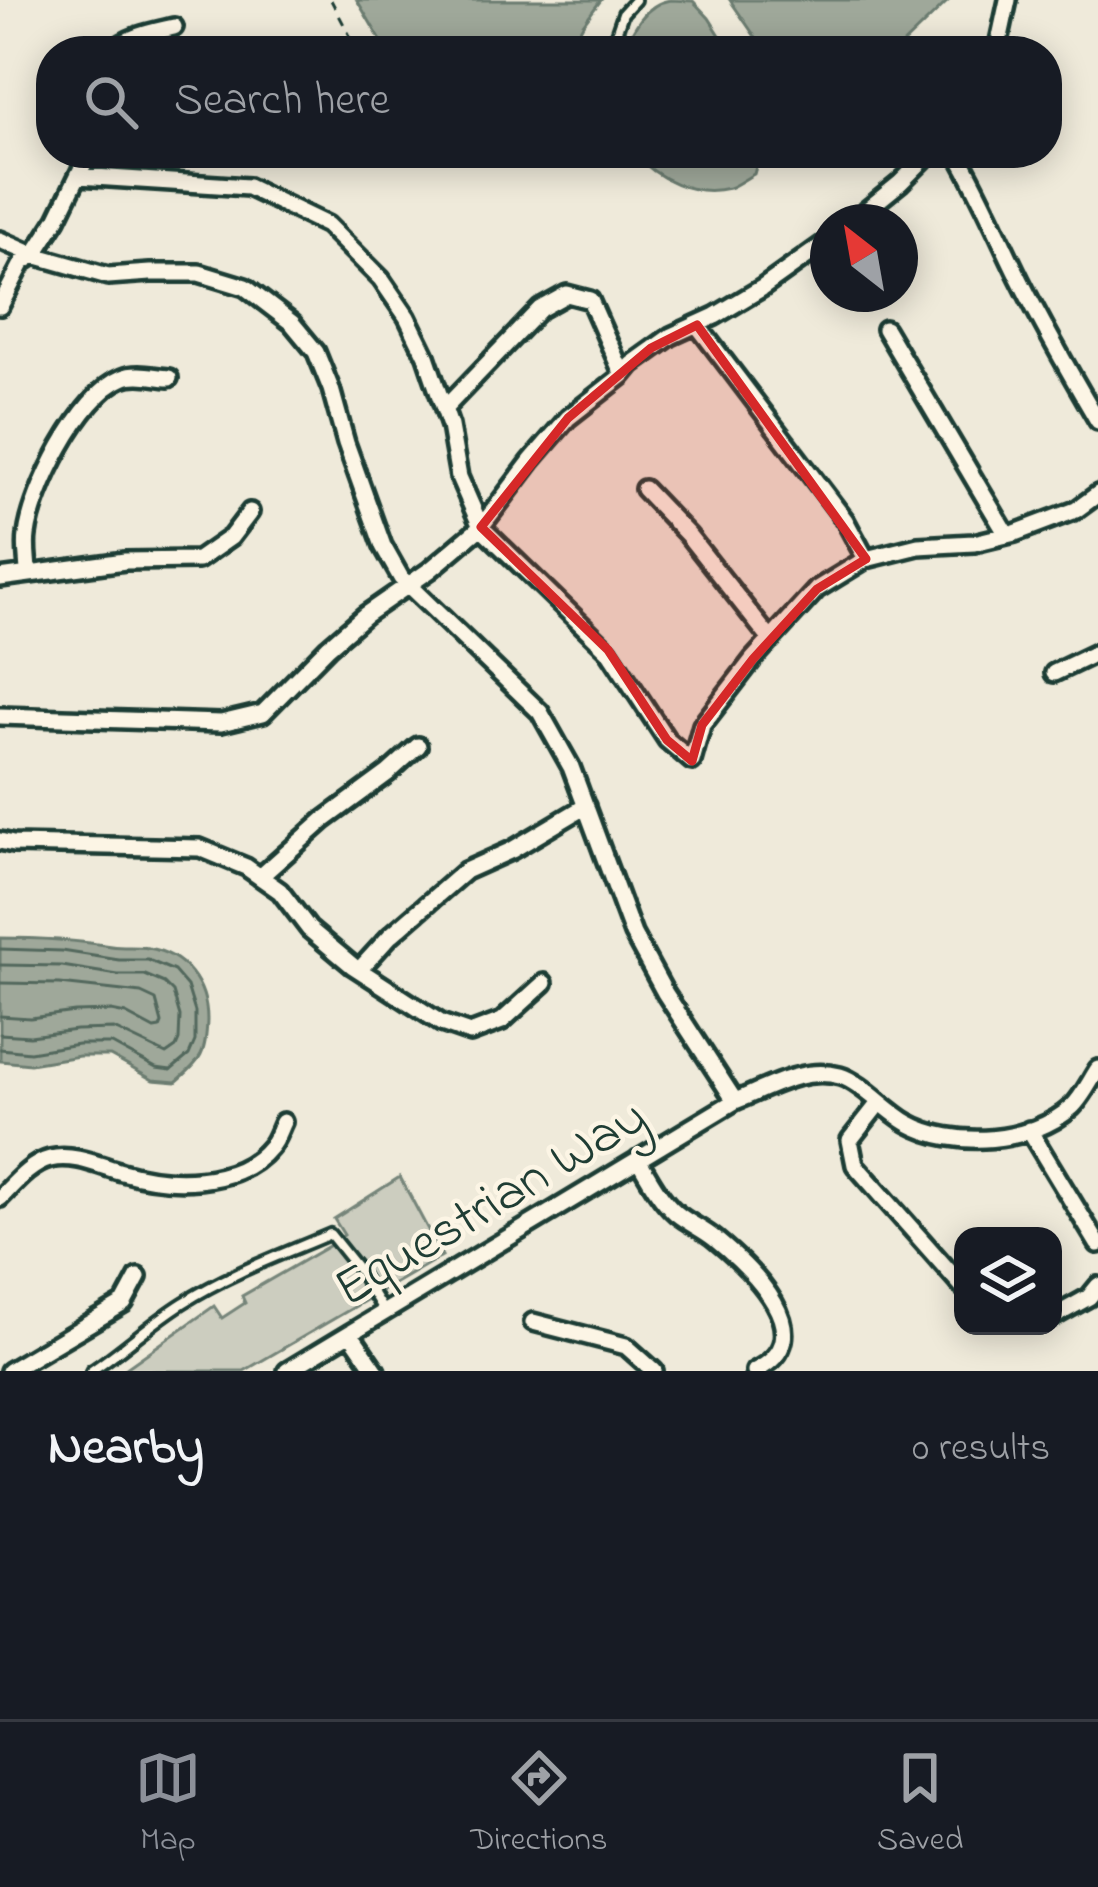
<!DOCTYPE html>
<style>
body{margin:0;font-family:"Indie Flower",sans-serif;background:#20242c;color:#f1f3f6}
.controls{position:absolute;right:36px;bottom:36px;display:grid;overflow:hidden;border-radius:24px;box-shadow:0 6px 30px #0003}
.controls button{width:108px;height:108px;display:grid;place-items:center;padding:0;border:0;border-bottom:3px solid #363941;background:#171b24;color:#f1f3f6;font:60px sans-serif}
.compass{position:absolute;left:810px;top:204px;width:108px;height:108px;border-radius:50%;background:#171b24;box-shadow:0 6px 30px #0003;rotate:329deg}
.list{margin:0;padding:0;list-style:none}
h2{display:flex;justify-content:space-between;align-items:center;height:156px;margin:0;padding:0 48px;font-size:51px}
h2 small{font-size:39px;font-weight:400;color:#9ea1a6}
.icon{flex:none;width:66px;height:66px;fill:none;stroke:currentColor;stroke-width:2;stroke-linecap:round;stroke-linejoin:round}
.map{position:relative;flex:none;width:1098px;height:1371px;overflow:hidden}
.search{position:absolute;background:#171b24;box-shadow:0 6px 30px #0003;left:36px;right:36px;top:36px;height:132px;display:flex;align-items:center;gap:30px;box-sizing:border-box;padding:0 42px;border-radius:48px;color:#9ea1a6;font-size:45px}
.sheet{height:348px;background:#171b24}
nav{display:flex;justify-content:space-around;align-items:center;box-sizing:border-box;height:168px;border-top:3px solid #363941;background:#171b24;font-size:33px;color:#9ea1a6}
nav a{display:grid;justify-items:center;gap:6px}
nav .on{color:#8c9099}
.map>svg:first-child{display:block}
.green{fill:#cccdbf;stroke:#76857a;stroke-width:3}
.water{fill:#9fa89a;stroke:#6c7d71;stroke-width:3}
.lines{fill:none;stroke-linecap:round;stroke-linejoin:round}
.shore{stroke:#52685d;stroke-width:3}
.lane-casing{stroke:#1f3d34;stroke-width:16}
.street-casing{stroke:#1f3d34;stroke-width:24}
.path{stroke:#1f3d34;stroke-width:3;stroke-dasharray:9 9;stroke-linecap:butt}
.lane{stroke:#fcf5e5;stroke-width:8}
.street{stroke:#fcf5e5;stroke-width:15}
.marked{fill:#d62828;fill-opacity:0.2;stroke:#d62828;stroke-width:9;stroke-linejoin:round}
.labels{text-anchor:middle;stroke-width:9;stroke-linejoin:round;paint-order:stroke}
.street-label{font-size:54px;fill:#1f3d34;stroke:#fcf5e5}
</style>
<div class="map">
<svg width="1098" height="1371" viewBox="0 0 1098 1371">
<rect width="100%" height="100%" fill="#efeada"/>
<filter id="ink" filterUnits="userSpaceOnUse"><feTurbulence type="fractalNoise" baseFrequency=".00833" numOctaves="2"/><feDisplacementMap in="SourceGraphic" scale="24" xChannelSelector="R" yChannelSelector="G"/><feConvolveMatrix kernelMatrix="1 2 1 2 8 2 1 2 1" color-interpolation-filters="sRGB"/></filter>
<g filter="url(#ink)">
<path class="green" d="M400,1177l42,79 -198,115h-122l92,-65 8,12 23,-15 -3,-7 92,-53 10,-8 -10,-16z"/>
<path class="water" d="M357,0h244l-18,24 -15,27h-181z
M670,0l23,1 16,17 21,33h-107c10,-22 22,-47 47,-51z
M730,0h219l-53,51h-131z
M634,153h126l-6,21c-8,4 -17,11 -25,14 -36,9 -72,-9 -95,-35z
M0,938c38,0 74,2 111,8 13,2 25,0 37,2 37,6 59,36 59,72 -1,34 -5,40 -31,62l-23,-2 -43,-24h-31l-49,8 -30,-3z"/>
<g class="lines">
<path class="shore" d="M0,949l62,2 57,9h29l26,11 13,15 8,26v29l-6,14 -18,15 -15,-2 -44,-24h-34l-48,8 -30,-3
M0,965l62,1 56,9h27l19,8 9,9 7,24 -1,24 -3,7 -10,7 -52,-25 -38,1 -46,6 -30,-2
M0,983l60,1 81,9 15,7 6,23 -2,5 -6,1 -28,-15 -15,-3 -36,1 -45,6 -30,-2"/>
<defs>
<path id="lane" d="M610,51l13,-38 12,-13
M91,1371c32,-21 60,-48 92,-68 45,-29 98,-48 147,-69l28,35 25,41"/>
<path id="street" d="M113,51c15,-15 40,-19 61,-24
M997,51l11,-51
M957,153c24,41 42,85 63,127 24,48 51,95 78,141
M79,176l169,11 79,38 54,54 26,38 19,39 24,70 9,51 22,50 127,123 59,90 25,21 10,-36 51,-66 64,-70 49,-30 52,-13 56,-3 41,-10 61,-23 22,-16
M852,222l48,-39 30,-30
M0,240l34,15 74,21 42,-3h49l46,14 47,36 24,29 15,37 15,54 37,103 18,32 139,134 31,55 62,167 32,59 70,108
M0,306l23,-44 11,-7 23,-36 32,-66
M697,325l148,195 21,39
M885,329l122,206
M444,409l96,-100 27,-15 23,6 33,75
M644,489l44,46 83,105
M28,574c0,-13 -3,-26 -1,-39 5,-43 53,-140 95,-157 14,-6 32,-1 47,0
M0,578l125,-17 73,-1 33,-23 19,-25
M1054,673l44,-21
M0,716l221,7 42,-10 65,-66 37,-32 65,-45 51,-43 50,-66 37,-43 55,-43 9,-11 39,-28 44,-20 47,-28 66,-47
M0,841l13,3 187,4 46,19 34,24 29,38 44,37 88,57 29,10 32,-12 42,-38
M260,877l64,-57 64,-47 30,-27
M359,970l31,-34 75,-65 47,-21 74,-44
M879,1103l-29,37 5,25 108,122
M1029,1130l69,114
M638,1159c11,19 22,40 38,54 12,10 27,16 39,26 34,28 110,98 40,132
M0,1198c14,-14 30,-34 50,-39 24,-6 50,7 72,13 45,13 115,16 148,-25 6,-6 9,-17 13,-25
M1053,1317l36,-20 9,-11
M533,1322l93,24 28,25
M350,1333l26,38
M9,1371l115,-68 14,-26
M287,1371l448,-270c33,-13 68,-35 105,-25 21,6 47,35 68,47 46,26 123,21 164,-16 10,-9 18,-26 26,-38"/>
</defs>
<use href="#lane" class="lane-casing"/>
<use href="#street" class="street-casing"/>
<path class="path" d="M331,0l27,51"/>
<use href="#lane" class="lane"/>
<use href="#street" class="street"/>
</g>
</g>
<path class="marked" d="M697,325l169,234 -49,30 -64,70 -51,66 -10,36 -25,-21 -59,-90 -127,-123 87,-109 83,-70z"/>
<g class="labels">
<g class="street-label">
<text transform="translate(489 1200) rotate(-31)" y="19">Equestrian Way</text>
</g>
</g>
</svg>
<div class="controls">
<button><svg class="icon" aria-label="layers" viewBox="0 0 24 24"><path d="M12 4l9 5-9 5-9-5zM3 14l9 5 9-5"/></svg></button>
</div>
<svg class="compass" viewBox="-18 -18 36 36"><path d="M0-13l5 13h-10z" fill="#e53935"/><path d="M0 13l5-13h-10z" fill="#9ea1a6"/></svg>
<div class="search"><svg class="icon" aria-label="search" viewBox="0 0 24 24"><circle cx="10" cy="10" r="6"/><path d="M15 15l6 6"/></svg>Search here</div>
</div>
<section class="sheet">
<h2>Nearby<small>0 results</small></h2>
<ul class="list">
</ul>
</section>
<nav>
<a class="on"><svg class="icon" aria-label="map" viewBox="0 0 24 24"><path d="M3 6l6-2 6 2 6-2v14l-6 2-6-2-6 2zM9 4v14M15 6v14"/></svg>Map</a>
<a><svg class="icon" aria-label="directions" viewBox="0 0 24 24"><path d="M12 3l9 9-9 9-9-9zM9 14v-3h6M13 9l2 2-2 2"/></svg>Directions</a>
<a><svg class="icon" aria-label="saved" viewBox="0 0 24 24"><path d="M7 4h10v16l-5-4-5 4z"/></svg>Saved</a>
</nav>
